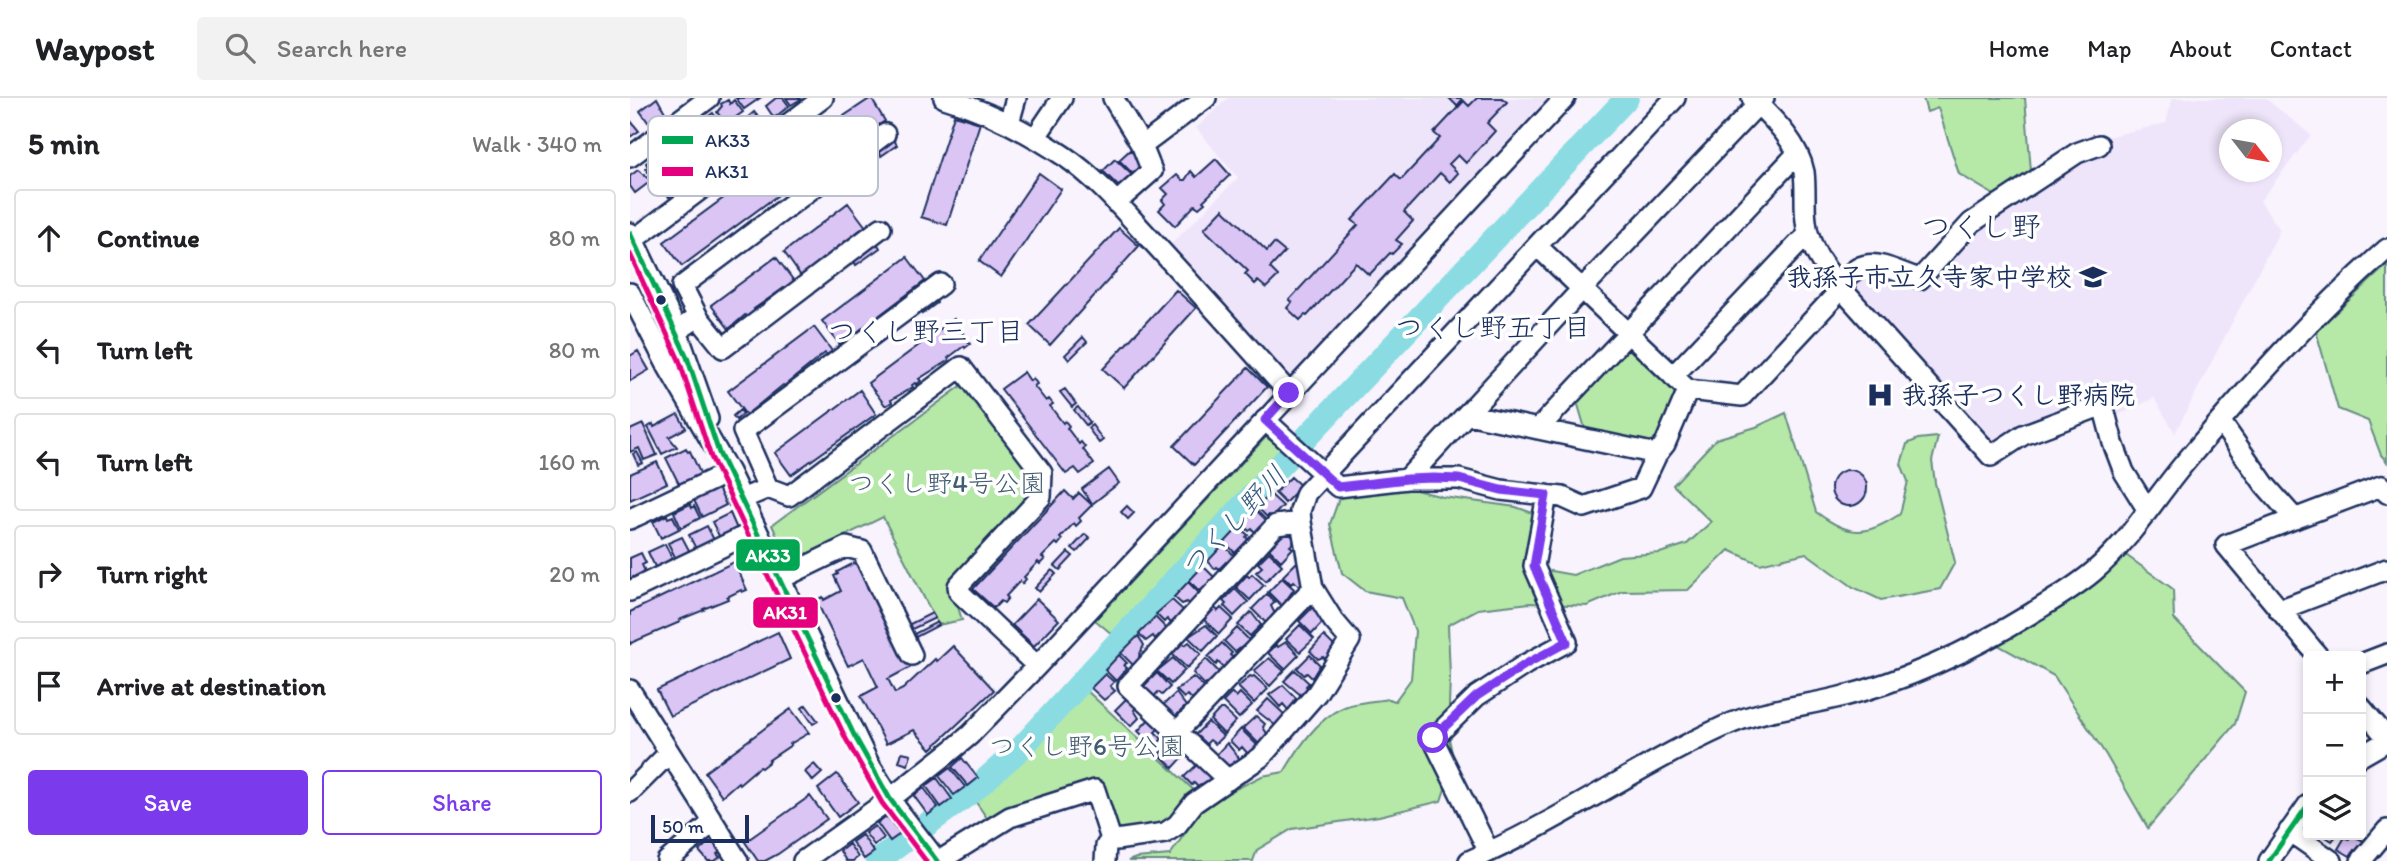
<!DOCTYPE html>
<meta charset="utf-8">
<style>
body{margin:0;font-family:Itim,"Klee One",sans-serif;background:#f2f2f2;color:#202124}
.controls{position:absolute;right:21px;bottom:21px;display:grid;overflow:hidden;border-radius:7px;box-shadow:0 4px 10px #0003}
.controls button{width:63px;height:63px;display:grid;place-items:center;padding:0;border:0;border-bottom:2px solid #e0e0e0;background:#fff;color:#202124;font:35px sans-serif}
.compass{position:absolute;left:1589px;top:21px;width:63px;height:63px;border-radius:50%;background:#fff;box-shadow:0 4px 10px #0003;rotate:121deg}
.scale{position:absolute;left:21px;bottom:18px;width:98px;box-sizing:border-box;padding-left:7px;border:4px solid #1b2f5e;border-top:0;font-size:19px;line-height:24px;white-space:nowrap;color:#1b2f5e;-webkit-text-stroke:5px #fff;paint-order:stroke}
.stop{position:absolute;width:21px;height:21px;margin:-16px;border:5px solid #7c3aed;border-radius:50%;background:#fff}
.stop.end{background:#7c3aed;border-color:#fff;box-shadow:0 2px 7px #0008}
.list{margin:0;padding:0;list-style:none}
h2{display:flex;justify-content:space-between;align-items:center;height:91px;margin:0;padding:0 28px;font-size:30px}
h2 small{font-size:23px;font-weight:400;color:#757577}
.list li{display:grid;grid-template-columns:46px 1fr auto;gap:21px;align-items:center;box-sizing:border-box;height:98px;margin:0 14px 14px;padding:0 14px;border:2px solid #e0e0e0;border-radius:7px}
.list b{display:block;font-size:26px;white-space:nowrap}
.list em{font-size:23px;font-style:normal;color:#757577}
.actions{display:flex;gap:14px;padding:21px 28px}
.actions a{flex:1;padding:16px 0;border:2px solid #7c3aed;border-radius:7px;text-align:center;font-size:24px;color:#7c3aed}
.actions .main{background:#7c3aed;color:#fff}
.icon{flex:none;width:38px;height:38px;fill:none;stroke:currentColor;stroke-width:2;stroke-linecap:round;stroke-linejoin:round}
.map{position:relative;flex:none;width:1757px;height:763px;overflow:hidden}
header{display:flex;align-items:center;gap:42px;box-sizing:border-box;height:98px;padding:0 35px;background:#fff;border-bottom:2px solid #e0e0e0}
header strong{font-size:33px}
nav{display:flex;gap:38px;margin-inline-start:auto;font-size:24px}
.search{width:490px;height:63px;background:#f2f2f2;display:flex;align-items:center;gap:18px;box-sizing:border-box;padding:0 24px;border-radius:7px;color:#757577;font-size:26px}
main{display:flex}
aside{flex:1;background:#fff}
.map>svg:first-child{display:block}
.built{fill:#efe5fb;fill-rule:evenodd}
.green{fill:#b6e8a8;stroke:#688c83;stroke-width:2}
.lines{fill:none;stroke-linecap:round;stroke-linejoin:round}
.river{stroke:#8adce2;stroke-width:24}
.building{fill:#dbc5f5;stroke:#1b2f5e;stroke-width:2}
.minor-casing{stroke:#1b2f5e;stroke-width:24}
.minor{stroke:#fff;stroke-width:19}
.bus-1-casing{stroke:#fff;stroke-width:10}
.bus-2-casing{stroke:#fff;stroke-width:10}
.bus-1{stroke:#00a651;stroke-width:5}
.bus-2{stroke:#e5007d;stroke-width:5}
.route{stroke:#7c3aed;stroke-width:9}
.bus-dot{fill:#1b2f5e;stroke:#fff;stroke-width:2.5}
.labels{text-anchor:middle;stroke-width:7;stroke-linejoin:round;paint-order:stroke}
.poi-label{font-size:26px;font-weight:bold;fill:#1b2f5e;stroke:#fff;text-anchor:end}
.park-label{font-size:26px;fill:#425d70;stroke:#fff}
.neighbourhood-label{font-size:28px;fill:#1b2f5e;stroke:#fff}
.water-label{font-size:28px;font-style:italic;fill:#375a7f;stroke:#fff}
.quarter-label{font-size:30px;fill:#1b2f5e;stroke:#fff}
.key{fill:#fff;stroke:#bbc1cf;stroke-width:2}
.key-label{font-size:19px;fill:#1b2f5e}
.line-badge{stroke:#fff;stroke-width:2.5}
.badge-label{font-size:19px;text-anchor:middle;font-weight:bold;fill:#fff}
</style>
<header>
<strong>Waypost</strong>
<div class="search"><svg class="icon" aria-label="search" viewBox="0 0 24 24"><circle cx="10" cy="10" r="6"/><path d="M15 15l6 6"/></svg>Search here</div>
<nav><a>Home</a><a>Map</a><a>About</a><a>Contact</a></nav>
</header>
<main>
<aside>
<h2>5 min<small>Walk · 340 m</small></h2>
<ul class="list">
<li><svg class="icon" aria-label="ahead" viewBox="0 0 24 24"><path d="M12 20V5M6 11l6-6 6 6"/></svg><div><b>Continue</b></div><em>80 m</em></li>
<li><svg class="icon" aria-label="left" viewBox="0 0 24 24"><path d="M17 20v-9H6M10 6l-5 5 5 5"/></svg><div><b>Turn left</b></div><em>80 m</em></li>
<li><svg class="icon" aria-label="left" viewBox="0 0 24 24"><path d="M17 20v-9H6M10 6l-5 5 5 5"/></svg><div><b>Turn left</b></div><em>160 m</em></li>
<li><svg class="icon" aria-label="right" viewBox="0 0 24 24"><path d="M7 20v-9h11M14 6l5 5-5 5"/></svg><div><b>Turn right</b></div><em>20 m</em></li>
<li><svg class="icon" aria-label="arrive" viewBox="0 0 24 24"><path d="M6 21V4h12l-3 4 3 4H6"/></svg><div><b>Arrive at destination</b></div></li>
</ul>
<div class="actions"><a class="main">Save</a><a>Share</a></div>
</aside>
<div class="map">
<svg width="1757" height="763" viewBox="0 0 1757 763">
<rect width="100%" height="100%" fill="#f8f3fd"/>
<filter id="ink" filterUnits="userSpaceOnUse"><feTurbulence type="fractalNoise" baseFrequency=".0143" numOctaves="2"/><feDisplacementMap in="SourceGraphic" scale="14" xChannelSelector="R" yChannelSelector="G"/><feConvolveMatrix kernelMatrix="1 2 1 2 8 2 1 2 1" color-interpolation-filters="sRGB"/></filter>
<g filter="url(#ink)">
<path class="built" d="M598,0h318l1,1 -257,277 -120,-131 68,-67 -42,-50z
M1542,0h93l46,37 -51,66 20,29 -105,203 -21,-35 -41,20 -7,-18 -114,47 -144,-164 15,-13 60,15 47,-52 112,-90 84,-20zM1600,32h42v42h-42z"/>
<path class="green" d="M1293,0h102l6,73 -30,28 -42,-25 -21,-66 -11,4z
M1757,167v197l-6,-7 -13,-34 -30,-12 -22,-78z
M997,246l52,49 -20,50 -6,2 -67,-13 -10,-34z
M338,283l69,94v14l-83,105 8,26 -24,5 -55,-108 -94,46 -17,-38z
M1156,315l30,99c34,25 49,25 84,2l8,-33 -7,-17 6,-20 11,-5 20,-2 -6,24 3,22 20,79 -15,27 -59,11 -28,-13 -47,-34 -46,11 -31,-14 -41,40 -66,1 -35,15 -57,-3 -52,6 -30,16 2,52 -2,57 6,28 -13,39 -62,15 -87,13 -35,21 -4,11h-125l8,-3 34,-3 35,-51 57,-28 22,-4c15,-25 36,-58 66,-67 12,-3 26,-4 39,-6l6,2 16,-22 4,-48 -13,-33 -37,-7 -23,-18 -12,-49 10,-28 64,-9 39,10 73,10 19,7 -12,52 50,9 47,-19 40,-3 27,-9 24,-22 -38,-37 43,-46 40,-12z
M636,339l19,15 -172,183 -18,-15z
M1493,455l50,36 1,30 71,73 -10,32 -87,104 -42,-73 -52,-79 -58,-32z
M455,591l113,105 -28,30 -51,10 -19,-51 -111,38 -16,-23 68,-61z"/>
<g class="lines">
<path class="river" d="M247,763l97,-71 48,-43 248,-271 357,-378"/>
</g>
<path class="building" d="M27,0l9,16 -10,8 -3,-4 -5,4 -8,-11z
M106,0h24l-16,11z
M146,0h7l6,8 -15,12 -8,-12z
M156,0h14l1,1 -10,6z
M241,0l14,23 -84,55 2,2 -5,3 -16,-24z
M819,0h11l2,2 -5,6z
M847,0h25l5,4 -20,21 8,8 -29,32 -8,-8 -9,9 9,9 -8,9 -10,-9 -36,39 9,9 -17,19 6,4 -10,10 -2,-1 -21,22 -13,-12 -49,53 -2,-1 -5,5 -13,-12 5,-6 -3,-2 69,-75 -6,-5 43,-46 6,6 39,-42 -6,-5 30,-32 5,5z
M98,2l2,4 4,-4 9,12 -17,12 -9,-12 5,-6 -1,-2z
M124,14l9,11 -13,13 -10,-12z
M83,15l9,13 -15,11 -9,-13z
M324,17l26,8 -33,102 -26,-8z
M0,22l9,11 -9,6z
M264,42l3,5 -16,11 -4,-6z
M500,52l14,14 -10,11 -15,-15z
M30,55l11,14 -17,13 -8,-11 2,-2 -2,-4z
M485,61l17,16 -12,13 -17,-17z
M586,61l14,16 -27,26 2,2 -6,5 -4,-3 -20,21 -16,-16 6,-6 -3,-4 6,-6 -6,-6 15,-13 5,5h3l6,-9 5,6z
M141,65l18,24 -107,79 -18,-24z
M8,72l13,11 -16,12 -5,-7v-10z
M44,75l9,13 -14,11 -10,-12z
M409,75l22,16 -60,88 -22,-16z
M218,105l18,24 -5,4 -1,-1 -59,46 -17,-24z
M593,111l44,42 7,-8 11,9 -15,16 8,8 -12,12 -8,-7 -3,3 -10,-10 3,-3 -44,-42z
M489,130l20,18 -89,99 -21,-20z
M247,145l3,5 -24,17 -3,-5z
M146,159l18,24 -40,28 1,1 -8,7 -2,-2 -16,14 -18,-24z
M277,159l18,24 -85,64 -18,-24z
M546,192l20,18 -72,80 -21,-19z
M304,200l3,5 -15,11 -3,-5z
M324,221l16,25 -5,4 -1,-2 -16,12 1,2 -30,19 2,2 -5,4 -1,-2 -3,2 1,2 -22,13 1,2 -5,3h-2l-17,-22z
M184,229l18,24 -5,4 -2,-2 -41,33 -1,-1 -37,30 -18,-24z
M453,239l4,5 -18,18 -4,-5z
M8,253l11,19 -19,11v-25z
M618,270l19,19 -73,78 -20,-19z
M394,274l6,9 3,-3 4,6 -3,2 12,15 3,-2 4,5 -3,2 13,17 2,-2 4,5 -2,2 12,16 2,-2 4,5 -2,2 11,15 -14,10 -5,-6 -9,6 -65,-85z
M435,291l11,15 -4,3 -12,-15z
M230,292l16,24 -85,61 -16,-22z
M448,309l12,15 -4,3 -12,-15z
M110,312l3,4 -7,6 -3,-4z
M48,316l8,14 -17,9 8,10 -15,7 -14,-27 5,-3 1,3z
M13,326l14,31 -13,5 -5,-12 -9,4v-22z
M462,327l11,15 -4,3 -11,-15z
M56,350l2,4 2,-1 11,24 -22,9 -13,-26z
M7,354l6,11 -5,2 -5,-11z
M27,364l10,21 -37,17v-26z
M479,371l10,14 -27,21 -10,-15z
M1201 390a18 18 0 1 1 36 0a18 18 0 1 1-36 0Z
M661,379l10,9 -16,17 -10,-10z
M87,388l9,19 -24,12 -9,-19z
M98,393l6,13 -5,2 -5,-13z
M435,393l8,8 6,-6 13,12 -13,13 2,3 -5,5 -2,-3 -14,15 2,2 -4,5 -2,-2 -14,14 3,2 -5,5 -2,-2 -14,15 2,2 -4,5 -2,-3 -14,15 2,2 -4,5 -3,-2 -7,7 -21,-19z
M640,396l13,12 -11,11 -3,-2 -2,2 -10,-10z
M60,406l2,4 2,-2 6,12 -19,10 -7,-16z
M497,408l7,7 -6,6 -7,-7z
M626,412l12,12 -11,12 -5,-5 -3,2 -7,-7z
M100,415l7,16 -17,9 -8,-16z
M37,417l1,3 5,-2 6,13 -18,9 -8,-16z
M77,428l7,14 -18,9 -7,-14z
M609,429l9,8 -2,2 2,3 -13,13 -10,-11z
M657,433l9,9 -6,6 3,2 -12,13 -12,-12z
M455,436l5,4 -13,14 -5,-4z
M52,439l8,15 -14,7 -8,-16z
M35,446l7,14 -16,11 -8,-17z
M593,447l14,13 -9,6 -2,-2 -7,7 -2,-2 -2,2 -7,-8z
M438,454l5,4 -13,14 -5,-4z
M639,454l13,13 -16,16 -10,-9 6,-5 -4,-4z
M11,455l5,10 -4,2 3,6 -15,8v-21z
M228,463l53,106 -23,12 7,14 8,-4 32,-30 2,2 16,-15 41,44 -63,59 -17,-19 -28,14 -25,-48 17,-9 -14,-29 -16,8 -32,-66 7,-3 1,3 17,-9 -7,-15 4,-2 -1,-2z
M104,464l13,28 -5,2 -1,-2 -14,7 1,2 -25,10 1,1 -25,10 1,2 -49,21 -1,2v-33z
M667,464l4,4 -2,2 4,4 1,8 -5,6 -5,-5 -3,3 -8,-8z
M573,468l13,13 -16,12 -11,-10z
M422,472l4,4 -17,18 -4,-4z
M622,476l12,11 -14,15 -14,-13 11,-12 2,2z
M652,480l12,11 -12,17 -14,-14z
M558,484l13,13 -10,11 -4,-4 -5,2 -8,-7z
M605,491l13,13 -14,14 -10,-10 2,-2 -3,-3z
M637,496l8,8 -4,4 4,8 -9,9 -14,-14z
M407,501l22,21 -25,26 -22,-21z
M542,502l11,10 -5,6 2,2 -7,7 -6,-6 -3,3 -8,-8z
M683,509l11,14 -12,13 -13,-13z
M585,510l3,3 3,-3 12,11 -14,15 -15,-14z
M621,514l10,13 -11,11 -12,-11z
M302,515l3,5 -27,13 -2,-5z
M525,519l14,14 -7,7 -3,-3 -4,4 -2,-3 -7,5 -7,-7z
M307,524l2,3 -27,14 -2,-3z
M576,527l11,11 -14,15 -15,-14z
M670,527l14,14 -14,13 -14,-13z
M607,530l13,13 -15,11 -11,-11z
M148,534l12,27 -120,57 -13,-26z
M508,538l6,9 -5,11 2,2 -7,8 -13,-13z
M694,538l12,12 -11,11 -2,-2 -5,2 -8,-8z
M559,544l12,12 -14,14 -15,-14 11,-11 2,2z
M656,544l13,13 -14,14 -17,-16 8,-8 2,2z
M592,545l10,10 -2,2 4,4 -11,8 -5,-5 -2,3 -8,-8z
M489,557l8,8 -3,2 3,3 -11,13 -11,-11z
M680,557l10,10 -8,13 -5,-5 -3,2 -7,-7z
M543,560l12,12 -14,14 -14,-13z
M639,560l15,13 -14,15 -16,-15z
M576,561l14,14 -15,12 -12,-12z
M665,572l14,13 -3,3 4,4 -7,7 -19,-16z
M527,575l13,14 -8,8 -4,-3 -6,7 -11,-10z
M475,576l9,8 -4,4 5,5 -11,9 -13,-12z
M620,578l2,1 2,-1 14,13 -14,14 -16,-16z
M563,579l13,12 -7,7 -2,-2 -5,5 -5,-4 -3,3 -8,-8z
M653,587l13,13 -2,3 2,2 -7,8 -6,-7 -3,3 -11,-12z
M546,595l10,13 -13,13 -12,-12z
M602,595l4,4 4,-4 12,12 -13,13 -16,-16z
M499,598l10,9 -5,5 5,8 -8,8 -16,-16z
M638,601l18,17 -10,10 -19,-15z
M176,607l12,16 -5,3 -11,-16z
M161,611l18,24 -19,11 1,1 -22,15 1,1 -9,7 -2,-1 -20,17 -1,-2 -16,14 -17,-24z
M590,611h3l13,12 -12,13 -14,-14z
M626,618l9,8 -2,3 6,10 -8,9 -18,-18z
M521,619l10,9 -6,6 7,7 -8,8 -16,-16z
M578,624l15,14 -8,8 -5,-4 -5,5 -2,-3 -3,3 -7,-8z
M611,631l17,17 -9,9 -7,-8 -3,3 -9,-9z
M546,643l8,8 -3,3 4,3 -12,13 -14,-14 5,-5 2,2z
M597,645l13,16 -13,9 -12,-12z
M272,654l9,2 -3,11 -9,-3z
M332,660l16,20 -10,8 -16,-19z
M570,664l13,16 -8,8 -2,-2 -4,4 -5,-5 -2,2 -8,-8z
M184,666l8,9 -9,8 -8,-9z
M320,670l15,19 -11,8 -15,-19z
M207,676l21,28 -20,15 -20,-28z
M307,680l15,21 -11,8 -15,-21z
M294,690l14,19 -10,8 -14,-19z
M180,698l17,23 -49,35 -13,7h-7l-13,-19z
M255,719l3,1 12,16 -10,7 -13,-18z
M245,728l9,12 -10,7 -9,-12z
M84,737l7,16 -4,3 3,3 -5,4h-7l-9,-10 10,-9 -4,-4z
M232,737l12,17 -10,7 -12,-17z
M1693,737h14l-5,6z
M1721,737l13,6 -7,11 -3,-2 -4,6 -12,-7 7,-12 4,2z
M219,746l9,13 -5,4h-7l-6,-10z"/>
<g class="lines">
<defs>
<path id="minor" d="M314,0c43,13 83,33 120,58 34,23 61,56 89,86 46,50 91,100 136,151
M483,0l29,48 10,25 -36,32
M1122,0c21,21 46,44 52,74 2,16 0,33 2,49 2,26 19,47 34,66 24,-38 44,-19 80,-8l51,-56 106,-70 22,-8
M379,25l7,-25
M405,40l27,-40
M512,48l64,-48
M0,59l79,-59
M0,135l47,98 31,88
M3,142l190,-142
M907,148l151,144 54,6 93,-100 5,-9 151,169 32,-21 80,-30 10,38 11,29 23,37
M0,195l38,74 61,105 140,292 28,45 40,52
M68,219l-16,-31 203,-152
M47,233l21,-14 25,31 158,-120
M1043,278l125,-132 7,-6h5
M837,316l190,40
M635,322l73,67 69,-8h52l42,11 61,7 22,10 57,-19 16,-34 8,-10 23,-54
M1590,323l45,64 30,34
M908,331l259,-275
M777,381l175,-190 182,-191
M138,390l-25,-57 198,-147
M112,401l26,-11 21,8 172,-129 81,106 -1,24 -83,89 1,6 78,74
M0,421l99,-47
M150,481l66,-32 16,4 50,104
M0,493l127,-61
M1649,512l108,-41
M1688,558l-92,-111 155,-59 6,7
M1731,566l26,-10
M0,592l108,171
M1731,609l26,31
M547,634l136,-144
M1731,658l26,-15
M598,682l-100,-94 148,-161 25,-3
M0,694l39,-39
M1659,733l43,30
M859,754l-56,-113 44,-43 49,-32 41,-22 -33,-76 13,-71
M37,763l46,-39
M173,763l87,-62 62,-49 18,-15 67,-69 528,-568
M309,763l71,-44 85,-27 15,46 6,4 49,-7 12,-8 17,-22 67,-46 56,-64 33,-53 -17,-20 -20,-32 -12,-66 -1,-11 6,-18 369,-395
M475,763l1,-15 6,-8
M839,763c88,-38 168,-95 256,-135 37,-17 76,-19 115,-29 69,-17 132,-47 192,-84 21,-13 42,-25 61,-41 38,-32 63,-76 95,-113 62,-74 126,-146 199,-210
M1639,763l39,-56
M1731,763l26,-31"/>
</defs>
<use href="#minor" class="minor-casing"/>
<use href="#minor" class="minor"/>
<defs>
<path id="bus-1" d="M0,135l57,124 32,96 135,282 36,64 47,62
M1639,763l39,-56"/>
<path id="bus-2" d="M0,156l49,106 32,97 135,282 36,64 44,58"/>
</defs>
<use href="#bus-1" class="bus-1-casing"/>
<use href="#bus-2" class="bus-2-casing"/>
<use href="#bus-1" class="bus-1"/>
<use href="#bus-2" class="bus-2"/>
</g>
</g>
<g class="lines" filter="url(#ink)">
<path class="route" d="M659,295l-24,27 73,67 69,-8 27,-1 25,1 42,11 45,5 -12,71 33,76 -41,22 -49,32 -44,42"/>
</g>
<defs>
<symbol id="school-bare" viewBox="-9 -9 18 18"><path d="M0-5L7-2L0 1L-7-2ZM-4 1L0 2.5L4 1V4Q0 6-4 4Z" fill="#1b2f5e" stroke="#fff" stroke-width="2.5" paint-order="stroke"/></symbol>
<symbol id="hospital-bare" viewBox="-9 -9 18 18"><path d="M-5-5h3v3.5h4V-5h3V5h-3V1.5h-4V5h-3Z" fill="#1b2f5e" stroke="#fff" stroke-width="2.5" paint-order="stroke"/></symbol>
</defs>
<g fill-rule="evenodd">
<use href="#school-bare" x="1444" y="160" width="38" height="38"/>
<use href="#hospital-bare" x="1231" y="278" width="38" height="38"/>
</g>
<g class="bus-dot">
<circle cx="31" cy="202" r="6"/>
<circle cx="206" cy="600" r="6"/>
</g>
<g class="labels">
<g class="poi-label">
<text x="1442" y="188">我孫子市立久寺家中学校</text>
<text x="1271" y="306" text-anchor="start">我孫子つくし野病院</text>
</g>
<g class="park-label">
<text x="317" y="394">つくし野4号公園</text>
<text x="457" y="657">つくし野6号公園</text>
</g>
<g class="neighbourhood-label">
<text x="863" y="239">つくし野五丁目</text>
<text x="296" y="243">つくし野三丁目</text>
</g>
<g class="water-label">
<text transform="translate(603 423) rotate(-47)" y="10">つくし野川</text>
</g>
<g class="quarter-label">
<text x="1351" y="139">つくし野</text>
</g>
</g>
<rect x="18" y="18" width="230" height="80" rx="10" class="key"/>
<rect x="32" y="38" width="31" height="8" fill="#00a651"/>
<rect x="32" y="69" width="31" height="9" fill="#e5007d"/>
<g class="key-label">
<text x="75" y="49">AK33</text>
<text x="75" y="80">AK31</text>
</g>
<g class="line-badge">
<rect x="105" y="440" width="66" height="34" rx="7" fill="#00a651"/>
<rect x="122" y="498" width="67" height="33" rx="7" fill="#e5007d"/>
</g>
<g class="badge-label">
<text x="138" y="464">AK33</text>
<text x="155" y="521">AK31</text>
</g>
</svg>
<div class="controls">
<button>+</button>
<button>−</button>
<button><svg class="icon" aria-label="layers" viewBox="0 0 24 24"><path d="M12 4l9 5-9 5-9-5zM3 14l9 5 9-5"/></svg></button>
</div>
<svg class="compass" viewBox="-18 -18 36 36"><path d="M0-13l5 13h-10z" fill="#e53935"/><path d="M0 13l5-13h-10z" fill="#757577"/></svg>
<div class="scale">50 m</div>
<div class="stop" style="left:803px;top:640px"></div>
<div class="stop end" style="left:659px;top:295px"></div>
</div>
</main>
